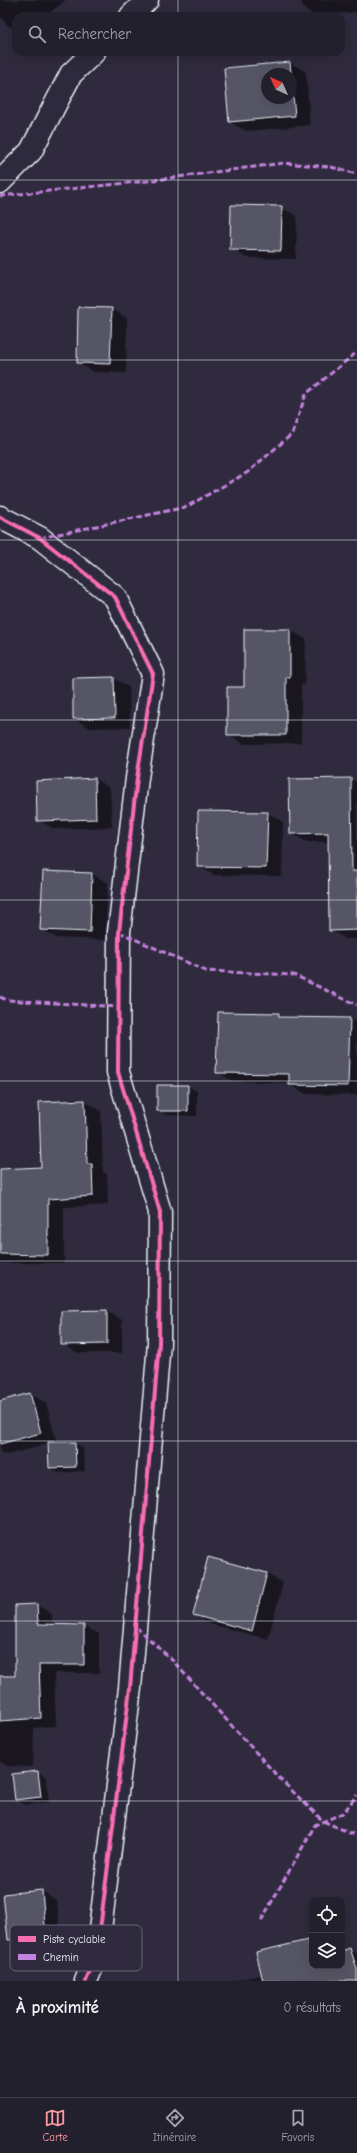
<!DOCTYPE html>
<html lang="fr">
<meta charset="utf-8">
<style>
body{margin:0;font-family:"Comic Neue",sans-serif;background:#2f2d3a;color:#f1f3f6}
.controls{position:absolute;right:12px;bottom:12px;display:grid;overflow:hidden;border-radius:8px;box-shadow:0 4px 16px #0002}
.controls button{width:36px;height:36px;display:grid;place-items:center;padding:0;border:0;border-bottom:1px solid #403e4a;background:#23202e;color:#f1f3f6;font:20px sans-serif}
.compass{position:absolute;left:261px;top:68px;width:36px;height:36px;border-radius:50%;background:#23202e;box-shadow:0 4px 16px #0002;rotate:315deg}
.list{margin:0;padding:0;list-style:none}
h2{display:flex;justify-content:space-between;align-items:center;height:52px;margin:0;padding:0 16px;font-size:17px}
h2 small{font-size:13px;font-weight:400;color:#a3a3aa}
.icon{flex:none;width:22px;height:22px;fill:none;stroke:currentColor;stroke-width:2;stroke-linecap:round;stroke-linejoin:round}
.map{position:relative;flex:none;width:357px;height:1981px;overflow:hidden}
.search{position:absolute;background:#23202e;box-shadow:0 4px 16px #0002;left:12px;right:12px;top:12px;height:44px;display:flex;align-items:center;gap:10px;box-sizing:border-box;padding:0 14px;border-radius:12px;color:#a3a3aa;font-size:15px}
.sheet{height:116px;background:#23202e}
nav{display:flex;justify-content:space-around;align-items:center;box-sizing:border-box;height:56px;border-top:1px solid #403e4a;background:#23202e;font-size:11px;color:#a3a3aa}
nav a{display:grid;justify-items:center;gap:2px}
nav .on{color:#ff9aa2}
.map>svg:first-child{display:block}
.shadow{fill:#0007;fill-rule:evenodd}
.building{fill:#575565;stroke:#e8f1f8;fill-rule:evenodd}
.lines{fill:none;stroke-linecap:round;stroke-linejoin:round}
.minor-casing{stroke:#e8f1f8;stroke-width:25}
.minor{stroke:#2f2a3d;stroke-width:22}
.quiet{stroke:#c483df;stroke-width:3;stroke-dasharray:6 3;stroke-linecap:butt}
.cycleway-casing{stroke:#2f2a3d;stroke-width:6}
.cycleway{stroke:#f96db3;stroke-width:4}
.grid{fill:none;stroke:#e8f1f8;stroke-width:1;stroke-opacity:0.55}
.key{fill:#2f2a3d;stroke:#666675;stroke-width:1}
.key-label{font-size:11px;fill:#e8f1f8}
</style>
<div class="map">
<svg width="357" height="1981" viewBox="0 0 357 1981">
<rect width="100%" height="100%" fill="#2f2a3d"/>
<filter id="ink" filterUnits="userSpaceOnUse"><feTurbulence type="fractalNoise" baseFrequency=".025" numOctaves="2"/><feDisplacementMap in="SourceGraphic" scale="8" xChannelSelector="R" yChannelSelector="G"/><feConvolveMatrix kernelMatrix="1 2 1 2 8 2 1 2 1" color-interpolation-filters="sRGB"/></filter>
<g filter="url(#ink)">
<path class="shadow" d="M0,0h66l-21,16h-29v14l-10,-6 -6,-8z
M301,0h56v12l-41,4 -13,-8z
M290,63l16,9 4,53 -64,6 -16,-9 -5,-54zM267,74h24v24h-24z
M281,207l16,9 -1,43 -49,-1 -16,-9z
M112,309l15,9 -1,55 -32,-1 -16,-9z
M290,630l16,9 -1,46h-4v58l-57,1 -16,-9 17,-47z
M113,678l16,9 1,40 -40,1 -16,-9z
M95,779l15,9 2,39 -58,2 -16,-9z
M351,779l6,3v157h-11l-16,-9 -1,-88h-22l-16,-9 -1,-53z
M268,813l15,9 -1,54 -68,-1 -16,-9z
M92,874l16,9 -3,57 -48,-2 -16,-9z
M219,1013l60,1 7,4 64,1 7,4v72l-51,-1 -16,-9v-2l-57,-2 -16,-9z
M158,1086h30l9,5v25l-30,-1 -9,-5z
M85,1101l16,10 2,61 4,2 1,31 -44,2v56h-64v-93l42,-2z
M106,1311l16,9v33h-44l-16,-9z
M30,1394l16,9 11,40h18l8,5 2,23 -26,2 -9,-5 -1,-24 -43,11 -6,-3v-50z
M209,1559l58,15 16,9 -15,56 -58,-15 -16,-9z
M37,1605l15,9v11l32,1 15,8v39h-45l2,53 -22,2 -1,39 -25,-1 -8,-4v-85l16,-1z
M38,1772l8,5 3,25 -24,3 -9,-5 -3,-25z
M42,1891l15,10 4,44 -37,4 -15,-9z
M308,1941l4,3v22h30v-14l8,-3 7,5v27h-126l31,-6z"/>
<path class="building" d="M290,62l5,54 -66,6 -5,-54zM267,74h24v24h-24z
M231,205l51,1 -1,45 -51,-1z
M78,307l34,1 -2,56 -33,-1z
M244,629h46v48h-4v58h-59v-48h17z
M114,677l1,41 -42,1v-41z
M95,778l1,41 -59,2 -1,-40z
M351,778l1,93h5v59l-28,1 -1,-98 -38,1 -1,-55z
M198,811l70,1 -2,56 -69,-1z
M43,871l49,2 -2,59 -50,-2z
M218,1012l61,1v4l71,1 -2,68 -59,-1v-11l-73,-1z
M157,1085h31v26h-31z
M85,1100l2,64h5l1,32 -45,3v56l-48,-1v-85l41,-2 -2,-65z
M107,1310v34l-46,1v-34z
M30,1393l11,40 -41,11v-43z
M48,1442h27l1,25 -27,1z
M208,1557l59,16 -15,58 -59,-16z
M37,1604l1,20 46,1v40h-45l2,53 -41,3v-45h15v-71z
M38,1771l3,26 -26,3 -3,-26z
M42,1890l4,47 -38,3 -5,-46z
M308,1940l4,26h30v-15l8,-3 7,21v12h-94l-7,-29z"/>
<g class="lines">
<defs>
<path id="minor" d="M131,16l16,-16
M0,182l31,-31 40,-77 23,-22
M0,517l40,21 75,59 38,77 -16,104 -18,154 -1,140 42,140 -1,131 -29,345 -33,266 -11,27"/>
</defs>
<use href="#minor" class="minor-casing"/>
<use href="#minor" class="minor"/>
<path class="quiet" d="M0,196l147,-15 137,-18 47,4 26,7
M40,538l146,-31 62,-35 44,-38 14,-40 51,-42
M119,932l87,39 88,4 63,30
M0,997l7,3 112,7
M136,1627l36,33 110,121 41,40 34,15
M261,1921l54,-96 28,-12 14,-18"/>
<defs>
<path id="cycleway" d="M0,517l40,21 75,59 38,77 -16,104 -18,154 -1,140 42,140 -1,131 -29,345 -33,266 -11,27"/>
</defs>
<use href="#cycleway" class="cycleway-casing"/>
<use href="#cycleway" class="cycleway"/>
</g>
</g>
<path class="grid" d="M178,0v16M178,52v1929M0,180h357M0,360h357M0,540h357M0,720h357M0,900h357M0,1081h357M0,1261h357M0,1441h357M0,1621h357M0,1801h357"/>
<rect x="10" y="1925" width="132" height="46" rx="6" class="key"/>
<rect x="18" y="1936" width="18" height="6" fill="#f96db3"/>
<rect x="18" y="1954" width="18" height="6" fill="#c483df"/>
<g class="key-label">
<text x="43" y="1943">Piste cyclable</text>
<text x="43" y="1961">Chemin</text>
</g>
</svg>
<div class="controls">
<button><svg class="icon" aria-label="locate" viewBox="0 0 24 24"><circle cx="12" cy="12" r="6"/><path d="M12 2v4M12 18v4M2 12h4M18 12h4"/></svg></button>
<button><svg class="icon" aria-label="layers" viewBox="0 0 24 24"><path d="M12 4l9 5-9 5-9-5zM3 14l9 5 9-5"/></svg></button>
</div>
<svg class="compass" viewBox="-18 -18 36 36"><path d="M0-13l5 13h-10z" fill="#e53935"/><path d="M0 13l5-13h-10z" fill="#a3a3aa"/></svg>
<div class="search"><svg class="icon" aria-label="search" viewBox="0 0 24 24"><circle cx="10" cy="10" r="6"/><path d="M15 15l6 6"/></svg>Rechercher</div>
</div>
<section class="sheet">
<h2>À proximité<small>0 résultats</small></h2>
<ul class="list">
</ul>
</section>
<nav>
<a class="on"><svg class="icon" aria-label="map" viewBox="0 0 24 24"><path d="M3 6l6-2 6 2 6-2v14l-6 2-6-2-6 2zM9 4v14M15 6v14"/></svg>Carte</a>
<a><svg class="icon" aria-label="directions" viewBox="0 0 24 24"><path d="M12 3l9 9-9 9-9-9zM9 14v-3h6M13 9l2 2-2 2"/></svg>Itinéraire</a>
<a><svg class="icon" aria-label="saved" viewBox="0 0 24 24"><path d="M7 4h10v16l-5-4-5 4z"/></svg>Favoris</a>
</nav>
